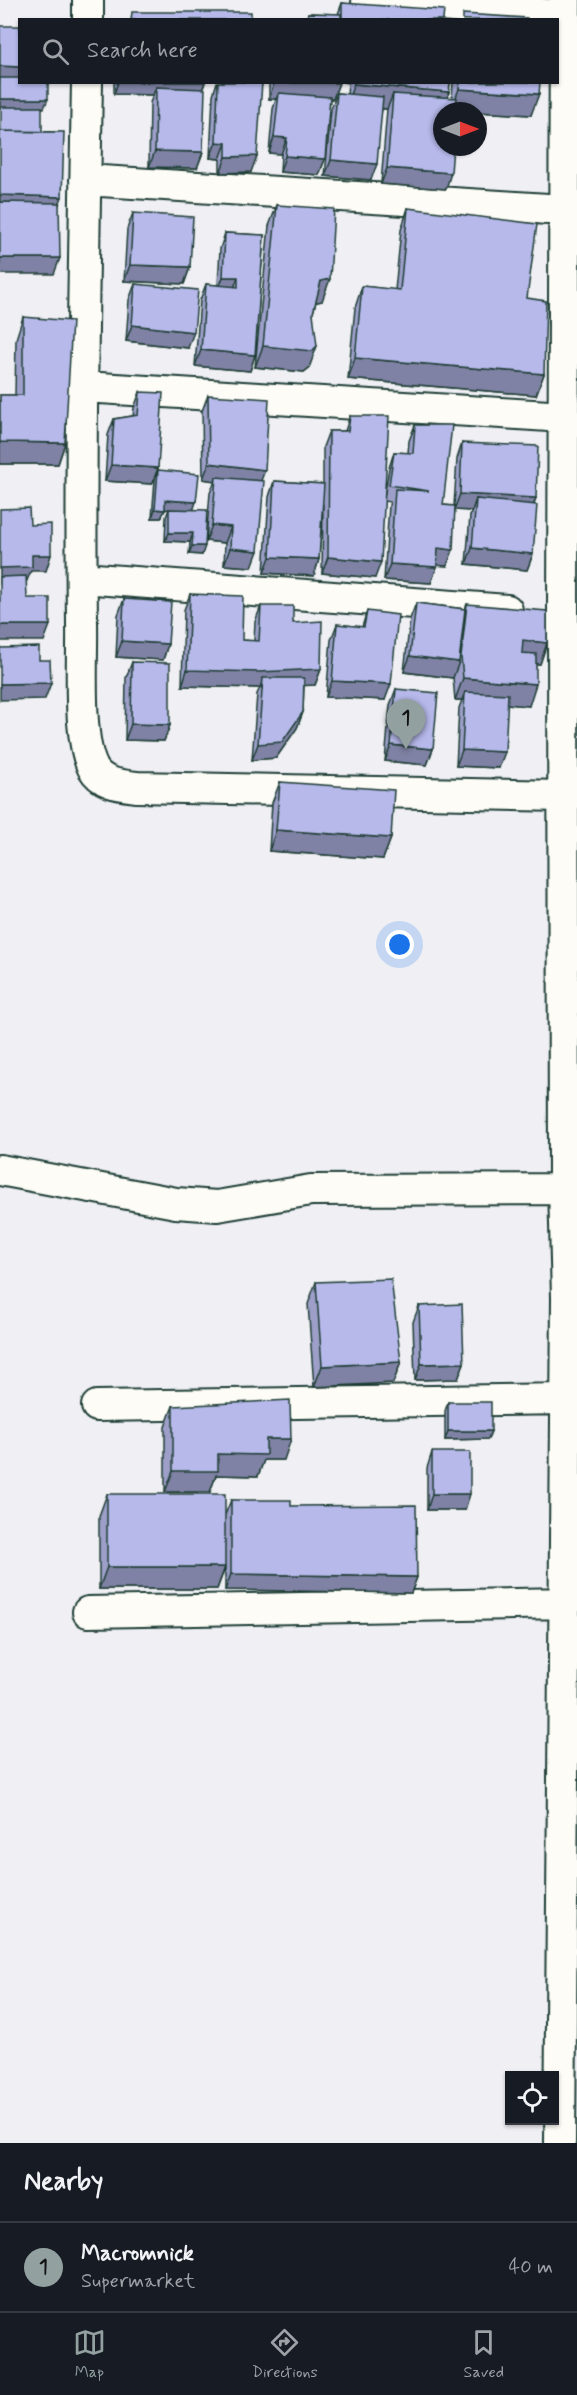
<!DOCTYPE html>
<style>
body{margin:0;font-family:Mynerve,sans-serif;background:#20242c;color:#f1f3f6}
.controls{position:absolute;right:18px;bottom:18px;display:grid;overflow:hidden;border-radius:0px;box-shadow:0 2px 4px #0004}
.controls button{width:54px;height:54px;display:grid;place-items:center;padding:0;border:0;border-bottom:2px solid #363941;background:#171b24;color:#f1f3f6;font:30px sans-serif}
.compass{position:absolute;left:433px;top:102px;width:54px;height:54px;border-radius:50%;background:#171b24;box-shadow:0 2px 4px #0004;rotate:90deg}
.you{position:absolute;left:400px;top:945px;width:21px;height:21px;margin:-15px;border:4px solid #fff;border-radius:50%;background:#1a73e8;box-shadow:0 0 0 9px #1a73e833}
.badge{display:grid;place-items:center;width:39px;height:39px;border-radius:50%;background:#92a19f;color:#111;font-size:20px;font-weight:700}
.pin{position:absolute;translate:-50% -50px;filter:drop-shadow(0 2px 3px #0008)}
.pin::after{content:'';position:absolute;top:32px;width:21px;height:18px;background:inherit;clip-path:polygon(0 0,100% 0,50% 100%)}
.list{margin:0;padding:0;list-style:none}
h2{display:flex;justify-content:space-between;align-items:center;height:78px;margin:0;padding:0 24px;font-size:26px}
h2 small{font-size:20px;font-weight:400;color:#9ea1a6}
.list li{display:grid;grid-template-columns:39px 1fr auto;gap:18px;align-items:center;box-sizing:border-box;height:90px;padding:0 24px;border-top:2px solid #363941}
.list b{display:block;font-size:22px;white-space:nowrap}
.list p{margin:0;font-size:20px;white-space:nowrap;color:#9ea1a6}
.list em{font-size:20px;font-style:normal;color:#9ea1a6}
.icon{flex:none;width:33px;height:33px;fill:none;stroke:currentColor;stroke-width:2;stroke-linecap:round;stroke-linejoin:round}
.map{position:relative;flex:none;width:577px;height:2143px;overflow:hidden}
.search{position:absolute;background:#171b24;box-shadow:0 2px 4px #0004;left:18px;right:18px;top:18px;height:66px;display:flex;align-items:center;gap:15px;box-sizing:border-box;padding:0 21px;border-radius:0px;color:#9ea1a6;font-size:22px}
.sheet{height:168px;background:#171b24}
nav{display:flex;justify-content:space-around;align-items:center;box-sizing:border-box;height:84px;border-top:2px solid #363941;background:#171b24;font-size:16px;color:#9ea1a6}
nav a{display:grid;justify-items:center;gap:3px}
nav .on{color:#92a19f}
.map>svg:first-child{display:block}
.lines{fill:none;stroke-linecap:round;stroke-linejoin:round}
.street-casing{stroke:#1f3d34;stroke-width:34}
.street{stroke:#fdfcf7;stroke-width:30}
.wall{fill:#9d9fc9;stroke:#1f3d34;stroke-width:1.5}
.shaded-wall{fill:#7f82a4;stroke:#1f3d34;stroke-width:1.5}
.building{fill:#b6b9ea;stroke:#1f3d34;stroke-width:1.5}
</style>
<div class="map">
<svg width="577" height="2143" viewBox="0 0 577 2143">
<rect width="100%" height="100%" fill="#efeff4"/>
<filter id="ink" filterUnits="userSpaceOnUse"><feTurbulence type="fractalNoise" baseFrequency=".0167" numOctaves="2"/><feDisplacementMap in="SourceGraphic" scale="12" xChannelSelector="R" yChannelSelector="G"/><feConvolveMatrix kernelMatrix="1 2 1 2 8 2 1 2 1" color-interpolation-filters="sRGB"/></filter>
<g filter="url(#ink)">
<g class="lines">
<defs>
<path id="street" d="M367,0l198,16
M88,20v-20
M87,82c-3,181 -7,361 -5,541 1,37 -5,114 11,145 9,16 27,17 44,19l426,9
M85,180l479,30
M84,387l481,30
M82,578l425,32
M0,1170l176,33 41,3 94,-16 266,-1
M97,1406l469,-7
M88,1612l478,-9
M560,2143l7,-845 -3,-111 -1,-573 2,-614"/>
</defs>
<use href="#street" class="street-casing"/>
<use href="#street" class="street"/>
</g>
<path class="wall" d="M342,3l101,17h-137l2,-7 30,1z
M114,82h91l-2,7v63l-6,16 -48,-1 1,-64 3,-8 -39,-1z
M217,82h45l-11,90 -31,1v-14l-10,-1 3,-63z
M269,82h70l-6,17h-3l-5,60 -6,16 -39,-3 1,-18 -12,-1 4,-44 3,-10h-7z
M343,82h107l-1,10 -2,6h5l1,-16h87l-9,33 -75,-4 -10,78 -65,-5 6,-75h-5l-11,71 -46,-4 6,-67 6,-16 10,1 1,-11z
M277,205l45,96 -6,1 -3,11 -4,55 -5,4 -49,-5 14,-141z
M408,208l119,90 17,76 -8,21 -188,-16 7,-71 7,-22 33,4 6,-60z
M133,213l57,54 -6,17 -60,-3 3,-52z
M225,233l39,2 -9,120 -5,16 -55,-5 5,-66 6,-16 12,1 2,-36z
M135,284l53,64 -62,-7 3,-41z
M23,317l42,126 -7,21h-58v-69h15l1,-56z
M140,392l18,76 -6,16 -47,-3 3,-46 6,-16 19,-3 1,-8z
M208,395l53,86 -9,86 -28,-2 1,-22 -19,-2 4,-48 5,-12 -12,-2 -1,-68z
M350,416l35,76 4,-24 5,-16 14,1 1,-12 6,-16 28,80 11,1 3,-47 5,-16 74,55 -3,7v49l-6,16 -61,-6 4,-48 2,-5 -17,-1 -8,56 -10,-1 -6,18 -47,-3 5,-75 1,-3 -6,-1 -9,77 -53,-5 1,-69 -4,55 -5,17 -50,-3 5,-76 5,-16 49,3v-37l6,-16h16z
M158,470l36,40 8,45 -13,-1 1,-12 -25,-1 1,-24 3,-8h-4l-4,9h-9l3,-39z
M190,594l52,46 12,1 1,-19 6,-16 32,17 28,46 -6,16h-11l-1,27 -6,16 -21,30 -24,2 5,-66 3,-6 -78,-2 2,-76z
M124,599l44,45 -5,16 -47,-3 2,-42z
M416,603l49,6 2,-5 80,39 -7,21h-4l-7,42 -22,-2 -8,64 -43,-2 3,-58 3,-8h-7l-2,-22 -49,-6 6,-53z
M367,611l18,89 -59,-3 5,-57 6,-16 25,3z
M132,662l38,63 -6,16 -39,-1 1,-62z
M396,689l37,60 -6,16 -42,-4 5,-56z
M280,782l111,56 -8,21 -114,-8 3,-48z
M316,1282l85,80 -8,21 -79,4 -6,-83z
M419,1306l45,57 -6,16 -43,1 -2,-58z
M448,1402l43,29 -3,8 -43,1v-29z
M173,1406l111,54h-20l-6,16 -42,-1 -6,17h-45v-65z
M432,1452l33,58h-38v-42z
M107,1494l118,21 6,-15 60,6 126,71 -6,16 -186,-3v-22l-8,21h-118v-73z"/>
<path class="shaded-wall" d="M0,66l20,1v15h30v2l-50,-2z
M118,82h87l-5,14 -44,-9 -3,8 -39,-1z
M274,83h65l-6,16h-55l1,-6 -3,6h-7z
M354,84l95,8 -6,19 -50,-17 -6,15 -41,-4z
M459,89l80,5 -8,21 -53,-3v-1l-27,-1z
M0,99h48l-4,9h-44z
M274,137l13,1 -6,16 -12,-1z
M216,142l10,1 -6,16 -10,-1z
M155,151l48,1 -6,16 -48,-1z
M257,156l-6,16 -31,1 6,-16z
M285,156l40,3 -6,16 -39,-3z
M331,160l46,4 -6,16 -46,-4z
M387,168l64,5 -5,16 -65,-5z
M0,195l62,2 -6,16 -56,-2z
M0,258h60l-6,16h-54z
M130,265l60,2 -6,17 -60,-3z
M223,277h15l-6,16h-15z
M330,279l-8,22 -9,2 8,-22z
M132,325l62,7 -6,16 -62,-7z
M263,346h54l-8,22 -5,4 -49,-5z
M201,350l54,5 -5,16 -55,-5z
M355,358l189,16 -8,21 -188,-16z
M0,442l65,1 -7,21h-58z
M209,463l56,7 -6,16 -43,-9 -1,4 -12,-2z
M111,465l47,3 -6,16 -47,-3z
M460,494l76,4 -6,16 -54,-15 -4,12 -18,-1z
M165,500l31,2 -3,9 -31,-2z
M155,509l10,1 -4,8h-9z
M212,525l19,2 -6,16 -19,-2z
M169,533h24l-3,9 -25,-1z
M192,546h13l-3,9 -13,-1z
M230,548l28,3 -6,16 -28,-2z
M438,548l15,2 -6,16 -15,-1z
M472,548l61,6 -6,16 -61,-6z
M32,555h19l-5,16h-15l-5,12 -26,1v-16z
M270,557l49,2 -5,17 -50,-3z
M328,557l53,5 -6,16 -53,-5z
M390,564l47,3 -6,16 -47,-3z
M0,625h50l-6,16h-44z
M523,640l24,3 -7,21 -25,-3z
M122,641l46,3 -5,16 -47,-3z
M410,656l49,6 -6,16 -49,-6z
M321,669l-6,16 -53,3 1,-10 -3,10 -78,-2 5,-16z
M463,678l73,6 -7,22 -65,-6 1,-8 -3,8h-7z
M332,681l59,3 -6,16 -59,-3z
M51,683l-6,16 -45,1v-16z
M303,712l-6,16 -21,30 -24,2 6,-16z
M131,724l39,1 -6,16 -39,-1z
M391,745l42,4 -6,16 -42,-4z
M462,750l43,2 -6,16 -43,-2z
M276,830l115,8 -8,21 -114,-8z
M401,1362l-8,21 -79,4 8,-21z
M464,1363l-6,16 -43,1 6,-16z
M448,1431h43l-3,8 -43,1z
M266,1439h25l-7,21h-20l-6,16 -42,-1 -6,17h-45l8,-21 45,-17z
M432,1494h38l-5,16h-38z
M107,1567h118l-8,22h-118z
M231,1574l186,3 -6,16 -186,-3z"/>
<path class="building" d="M342,3l102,7 -1,10h-101z
M132,12h119v8h-120z
M308,13l33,1v6h-33z
M463,14l64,4v2h-64z
M0,26h20v41l-20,-1z
M0,78h20v4h28v17h-48z
M218,82h44l-5,74 -31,1v-14l-10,-1z
M274,82h65l-65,1z
M354,82h96l-1,10 -95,-8z
M460,82h80l-1,12 -80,-5z
M156,87l49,2 -2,63 -48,-1z
M279,93l51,4 -5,62 -40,-3 2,-18 -13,-1z
M337,93l46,4 -6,67 -46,-4z
M393,94l64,4 -1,13h-14v36h11l-2,26 -64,-5z
M1,107h41v25l-41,-1z
M0,131l64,1 -2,65 -62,-2z
M0,202l59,1 1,55h-60z
M277,205l57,4 -4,70 -9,2 -8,32 4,33 -5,5 -49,-5z
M408,208l129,16 -10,74 19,3 -2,73 -189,-16 7,-72 38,4z
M133,213l60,4 -3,50 -60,-2z
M225,233l39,2 -9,120 -54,-5 5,-66 32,3v-10h-15z
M135,284l63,6 -4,42 -62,-7z
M23,317l49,4 -7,122 -65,-1v-47h23z
M140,392l23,1 -5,75 -47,-3 3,-46 24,-4z
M208,395l61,4 -4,71 -56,-7z
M350,416h39l-8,146 -53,-5 1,-126h19z
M415,425h37l-9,80 12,1 -2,44 -15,-2 -1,19 -47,-3 5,-75 34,2 -40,-6 5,-33 19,1z
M462,443l76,3 -2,52 -76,-4z
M158,470l41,4 -3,28 -31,-2v10l-10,-1z
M216,477l48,4 -6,70 -28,-3 1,-21 -19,-2z
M274,481l50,3 -5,75 -49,-2z
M476,499l61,6 -4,49 -61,-6z
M29,508l1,17 21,-1v31h-19v12l-32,1v-59z
M169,509l38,1 -2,36h-13l1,-13h-24z
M26,576l1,22h23v27h-50v-48z
M190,594l53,2 -1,44 17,1 2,-35h32v17l29,-2 -1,48 -62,3 -72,-2z
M124,599l47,3 -3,42 -46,-3z
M416,603l49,6 -6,53 -49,-6z
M467,604l80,7v32l-24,-3 -1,13 14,1v30l-73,-6 -2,-21z
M367,611l31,4 -7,69 -59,-3 5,-57 27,3z
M39,647v13h11l1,23 -51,1v-36z
M132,662l38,1v62l-39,-1z
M263,678h41l-1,34 -21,30 -24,2z
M396,689l42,4 -5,56 -42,-4z
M465,692l43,2 -3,58 -43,-2z
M280,782l114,8 -3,48 -115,-8z
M391,1279l10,83 -79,4 -6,-84z
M462,1304l2,59 -43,1 -2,-58z
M290,1400l1,39h-25v16l-48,-1v17h-45v-65z
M448,1402h43v29h-43z
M432,1452h38v42h-38z
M107,1494h118v73h-118z
M231,1500h60v6l125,-1 1,72 -186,-3z"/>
</g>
</svg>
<div class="controls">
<button><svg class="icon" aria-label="locate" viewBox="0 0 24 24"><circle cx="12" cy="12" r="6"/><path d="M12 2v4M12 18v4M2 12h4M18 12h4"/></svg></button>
</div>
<svg class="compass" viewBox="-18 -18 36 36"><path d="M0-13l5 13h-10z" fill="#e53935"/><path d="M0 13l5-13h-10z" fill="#9ea1a6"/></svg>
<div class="you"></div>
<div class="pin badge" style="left:406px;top:749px">1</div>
<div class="search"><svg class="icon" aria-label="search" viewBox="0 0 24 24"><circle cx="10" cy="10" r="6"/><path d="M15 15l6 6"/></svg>Search here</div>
</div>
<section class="sheet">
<h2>Nearby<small></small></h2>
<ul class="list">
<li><span class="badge">1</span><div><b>Macromnick</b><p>Supermarket</p></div><em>40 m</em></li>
</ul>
</section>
<nav>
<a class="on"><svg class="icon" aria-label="map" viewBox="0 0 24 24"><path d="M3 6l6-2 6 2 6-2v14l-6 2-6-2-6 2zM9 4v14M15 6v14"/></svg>Map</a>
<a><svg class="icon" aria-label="directions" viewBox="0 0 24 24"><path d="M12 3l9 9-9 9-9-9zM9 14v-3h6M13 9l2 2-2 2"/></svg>Directions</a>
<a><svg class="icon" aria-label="saved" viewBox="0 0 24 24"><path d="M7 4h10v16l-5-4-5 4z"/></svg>Saved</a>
</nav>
